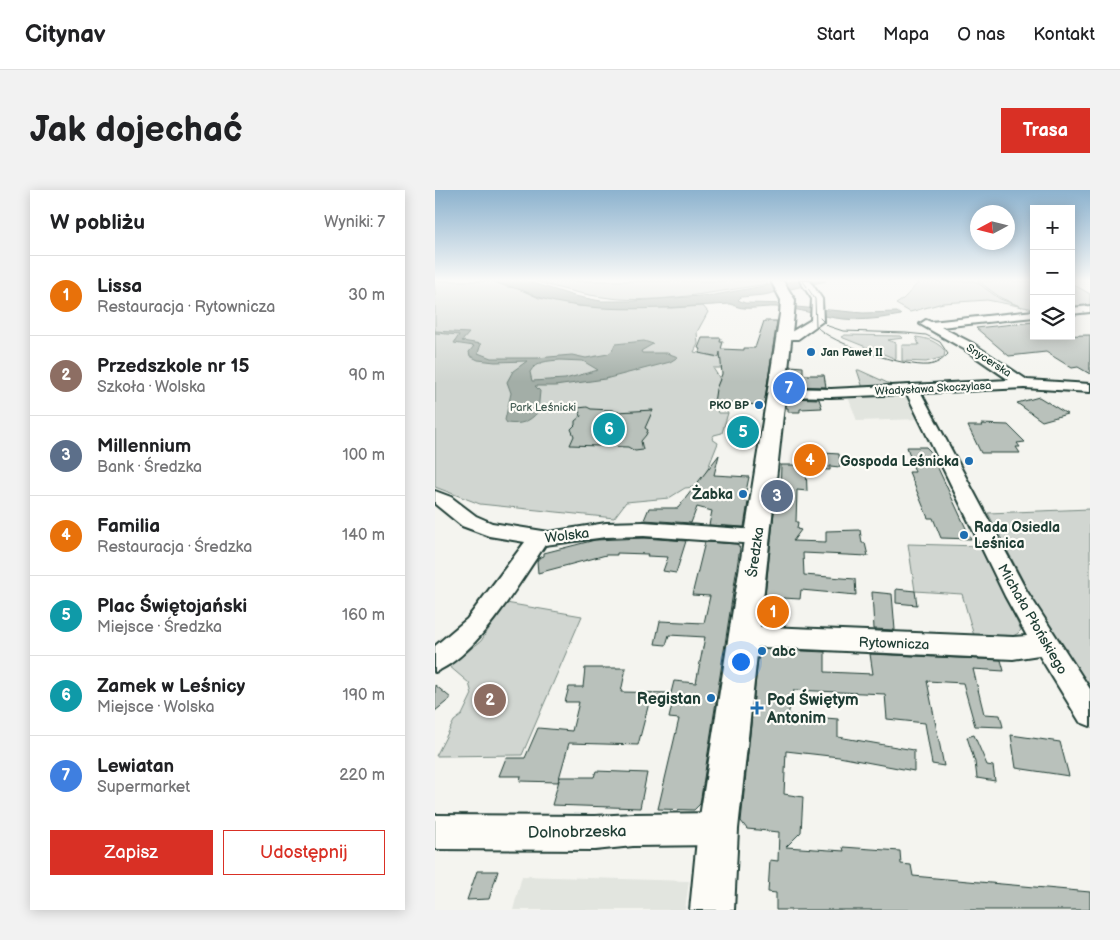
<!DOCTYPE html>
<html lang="pl">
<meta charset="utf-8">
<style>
body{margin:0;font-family:"Balsamiq Sans",sans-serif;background:#f2f2f2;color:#202124}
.controls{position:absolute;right:15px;top:15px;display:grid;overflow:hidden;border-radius:0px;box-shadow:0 2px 12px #0003}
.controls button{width:45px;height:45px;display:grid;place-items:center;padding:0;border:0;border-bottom:1px solid #e0e0e0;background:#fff;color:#202124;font:25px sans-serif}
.compass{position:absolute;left:535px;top:15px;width:45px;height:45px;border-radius:50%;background:#fff;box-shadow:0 2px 12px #0003;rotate:263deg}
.you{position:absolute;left:305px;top:471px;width:18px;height:18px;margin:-12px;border:4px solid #fff;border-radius:50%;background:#1a73e8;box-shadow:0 0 0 8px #1a73e833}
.badge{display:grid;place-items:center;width:32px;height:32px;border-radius:50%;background:#d93025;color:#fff;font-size:16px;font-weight:700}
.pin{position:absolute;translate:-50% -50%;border:2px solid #fff;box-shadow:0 1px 5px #0006}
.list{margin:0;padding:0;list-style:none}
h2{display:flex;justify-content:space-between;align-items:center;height:65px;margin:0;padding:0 20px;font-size:21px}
h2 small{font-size:16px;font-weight:400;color:#757577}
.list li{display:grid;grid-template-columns:32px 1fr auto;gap:15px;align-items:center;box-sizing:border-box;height:80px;padding:0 20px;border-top:1px solid #e0e0e0}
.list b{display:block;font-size:19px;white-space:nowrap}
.list p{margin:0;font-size:16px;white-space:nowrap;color:#757577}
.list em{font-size:16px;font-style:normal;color:#757577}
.actions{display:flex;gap:10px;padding:15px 20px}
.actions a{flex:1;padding:11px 0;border:1px solid #d93025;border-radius:0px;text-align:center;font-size:18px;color:#d93025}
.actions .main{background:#d93025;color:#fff}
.icon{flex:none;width:28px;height:28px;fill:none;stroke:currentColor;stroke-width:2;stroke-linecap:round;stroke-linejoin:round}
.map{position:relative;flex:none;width:655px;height:720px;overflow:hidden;border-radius:0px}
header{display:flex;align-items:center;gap:30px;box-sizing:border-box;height:70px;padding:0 25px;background:#fff;border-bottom:1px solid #e0e0e0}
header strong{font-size:24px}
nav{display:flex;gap:28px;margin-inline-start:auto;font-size:18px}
.intro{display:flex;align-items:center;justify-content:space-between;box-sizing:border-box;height:120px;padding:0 30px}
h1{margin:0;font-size:35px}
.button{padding:12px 22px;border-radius:0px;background:#d93025;color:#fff;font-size:18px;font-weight:700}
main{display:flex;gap:30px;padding:0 30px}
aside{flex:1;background:#fff;border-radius:0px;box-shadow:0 2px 12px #0003}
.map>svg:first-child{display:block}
.built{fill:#e2e5df}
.green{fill:#d1d6d1;stroke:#788a82}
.water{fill:#a3aea7;stroke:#6e8179;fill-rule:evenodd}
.building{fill:#b9c1bb;stroke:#1f3d34}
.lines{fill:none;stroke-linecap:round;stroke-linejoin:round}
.minor-casing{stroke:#1f3d34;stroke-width:4}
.major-casing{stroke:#1f3d34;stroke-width:4}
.minor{fill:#fdfcf7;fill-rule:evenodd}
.major{fill:#fdfcf7;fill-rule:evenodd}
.tram{stroke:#1f3d34;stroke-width:1}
.poi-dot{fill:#1f6fb2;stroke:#fdfcf7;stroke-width:2}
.labels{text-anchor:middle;stroke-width:4.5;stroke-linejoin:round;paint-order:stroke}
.far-poi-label{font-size:11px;font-weight:bold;fill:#1f3d34;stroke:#fdfcf7;text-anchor:start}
.far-street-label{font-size:11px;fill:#1f3d34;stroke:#fdfcf7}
.far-park-label{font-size:11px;fill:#435c53;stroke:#fdfcf7}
.poi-label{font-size:14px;font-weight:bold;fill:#1f3d34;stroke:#fdfcf7;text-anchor:end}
.street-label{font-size:14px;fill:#1f3d34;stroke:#fdfcf7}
.near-poi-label{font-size:16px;font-weight:bold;fill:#1f3d34;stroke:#fdfcf7;text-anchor:end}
.near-street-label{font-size:16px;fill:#1f3d34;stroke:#fdfcf7}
</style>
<header>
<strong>Citynav</strong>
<nav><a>Start</a><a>Mapa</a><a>O nas</a><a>Kontakt</a></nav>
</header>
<div class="intro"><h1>Jak dojechać</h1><a class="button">Trasa</a></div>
<main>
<aside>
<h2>W pobliżu<small>Wyniki: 7</small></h2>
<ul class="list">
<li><span class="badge" style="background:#e8710a">1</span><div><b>Lissa</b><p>Restauracja · Rytownicza</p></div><em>30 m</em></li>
<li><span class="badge" style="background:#8d6e63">2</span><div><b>Przedszkole nr 15</b><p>Szkoła · Wolska</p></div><em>90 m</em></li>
<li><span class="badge" style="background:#5c6f8a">3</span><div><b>Millennium</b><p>Bank · Średzka</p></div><em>100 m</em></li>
<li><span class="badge" style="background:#e8710a">4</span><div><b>Familia</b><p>Restauracja · Średzka</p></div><em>140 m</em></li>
<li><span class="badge" style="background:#0f9aa8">5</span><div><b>Plac Świętojański</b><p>Miejsce · Średzka</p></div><em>160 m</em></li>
<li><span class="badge" style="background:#0f9aa8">6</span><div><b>Zamek w Leśnicy</b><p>Miejsce · Wolska</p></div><em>190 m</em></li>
<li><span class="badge" style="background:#3f7fe0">7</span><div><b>Lewiatan</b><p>Supermarket</p></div><em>220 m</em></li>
</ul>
<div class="actions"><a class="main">Zapisz</a><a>Udostępnij</a></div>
</aside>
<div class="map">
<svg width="655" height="720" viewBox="0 0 655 720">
<rect width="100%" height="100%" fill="#f4f4ef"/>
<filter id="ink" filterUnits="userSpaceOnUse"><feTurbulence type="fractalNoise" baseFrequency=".02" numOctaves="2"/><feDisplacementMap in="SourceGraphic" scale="10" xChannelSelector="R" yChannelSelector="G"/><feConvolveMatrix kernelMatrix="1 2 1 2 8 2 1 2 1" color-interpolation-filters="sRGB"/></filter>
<g filter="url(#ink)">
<path class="built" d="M472,205l13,24 -63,2 -9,-24z
M87,686l167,5 -4,29h-172z"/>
<path class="green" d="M0,91h58l14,6 10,1 22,10 40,8 93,2 31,-2 5,6 -11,20 1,12 -4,8 27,6 1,10h-9l7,11 -6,24 4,10h10l-6,20 -8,2 -2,4 6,4 -12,30 -11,14 -10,1 -16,10 -43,4 -12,16 -134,-14 -45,-17z
M100,91h231l2,3c-49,7 -110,20 -158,14 -25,-3 -51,-9 -75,-17z
M480,91h60l25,18 22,8 -21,-9 -23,-17h56v28l-47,-9 -44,3 -33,9 -14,-8c9,-5 14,-13 22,-21z
M636,93l19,11v12l-19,1z
M410,145l56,1 2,2 -15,2 8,3v16l-55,-22z
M481,147c11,1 22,5 29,14l-1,6 -18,5 -24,-1v-16h17z
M422,180h2l33,15 -1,2 -28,1z
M655,319v177l-44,-61 -58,-112z
M473,354l72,2 41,84c-10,13 -33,7 -47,6l-12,-42 -47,-3z
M71,413l76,13 -60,139 -86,1 18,-35 8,-6 10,-21 -3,-11 -20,-17 32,-25z"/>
<path class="water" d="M58,91h34l47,15 27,5h32l81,-6 78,-14h34l-62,14 -23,2 -3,3 7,3 49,1 2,3 67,6 34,-1 4,3c-18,3 -38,6 -57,4 -23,-2 -45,-11 -68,-12 -13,-1 -33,5 -45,-3 -59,3 -117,10 -176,-2 -14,-3 -24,-9 -37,-13 -8,-3 -17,-4 -25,-8z
M0,141l34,2 -7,8 19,3 -3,9 13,5h46l35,-3 14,3 22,-4 4,-3 3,-7 29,-3 9,3 -12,7 1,2h25l11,4 -8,5 -65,17 -50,7h-20l5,5 -2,21c-9,10 -17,13 -31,11l-2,-3 6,-27 -4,-11 6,-11 14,-10 -32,1 -17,-2 -8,-4 -1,-4 5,-6 -20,-3 5,-8 -24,-2zM125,170l23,1 15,9 -33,9 -33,2 -2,-9c6,-11 18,-11 30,-12z"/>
<path class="building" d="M329,131h13l-13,84 -50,-2 2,-14 6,-15 -2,-22 -1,5 -20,-4 2,-4 -3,-1 4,-10h19l-1,4h3l-2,7 23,1v-2h11z
M599,132v14l56,-1v39l-12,-7 -6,1 -26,-16 -37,4 -33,-28z
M355,176l13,1v8h21l2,12 -38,-1z
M604,207l28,17 -25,7 -25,-18z
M352,208l32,1 3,9 -22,1v3h-12v-4h-2z
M152,217l4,2 21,1 5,2 36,-2 -8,18 3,2 -2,5 -5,6 2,9 -8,1 -7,-4 -58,-2 4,-9 -3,-7 4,-4v-4l6,-5 -3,-8z
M546,234l27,1 17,17 -8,1 3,4h-4l4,6h-39l-13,-27h14z
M472,257h19l4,4 41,88 -30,-1 -8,-20h-5l-19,-46h6z
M373,262l31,2 1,13 -10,-1v4l-22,-1z
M284,265l-5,20 35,2 -5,24 4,1 -4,25 -35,-2 3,-14 -15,-4 -6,16 -47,-3 5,-12h29z
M346,275h25l1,26 -10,-1 -1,32h2l-1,7 4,1 -8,11 33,1v-11l34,-1 2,13h3l3,13 -65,-3 1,22 51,4 1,16 -55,-5 -1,9 -17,-1 -2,28 -19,-1 14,-131 4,-1z
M209,348l42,3 -10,32 -13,-2 5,-14 -21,-1 1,-2 -31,-1v2h-11l-68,18 -1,-12 2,-3 5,-2v-3l51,-13z
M270,352l32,2 3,4 -40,256 -6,6 -36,-1 21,-90 -10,-1 3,-13 -23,-2 -11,42 -69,-2 -11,39 -38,-1 1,-5h-22l7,-18h19l13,-30 34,3 7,-29h-14l4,-15h14l2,-19h41l-5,24 50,1 3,-12 22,2 9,-46 -36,-2 -3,10 -11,-1 5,-23 44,2 6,-27 -18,-1z
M461,399l19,2 2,14 -21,-2z
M437,402l20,2 3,36 -21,-1z
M324,459l66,3v20l48,2 -3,-20 131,6 3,11 -31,-2 11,45 16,1 3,12 -28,-1 -12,-43 -36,-2 17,85 -12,-2 -7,-41 -38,-4 -2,-25 -91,-4 -6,25 50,4v18l76,13v21l-75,-14 -53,-6 -2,43 19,3 -2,35 -15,15 58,4 -1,-4 57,4 1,13 10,1 2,11 177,16v18h-314v-17l-8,-1 2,-32 8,1 1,-29 -32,-3 -6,-8z
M0,495l16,13 -16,13z
M539,545l13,30 6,1 2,15 -18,-3 -2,-16 -8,-25z
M576,545l49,7 9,34 -53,-8z
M161,581l51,2 -7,35 -88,-3 8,-28h34z
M42,681h21l-9,28 -22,1z"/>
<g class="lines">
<defs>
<path id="minor" d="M365,91h10l12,18 1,22 -25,18h-17l-2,-3 2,-3 10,-1 20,-12 1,-21z
M655,116v6l-19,2v-6z
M599,121v6l-93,10 31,16 55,37 63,4v8l-66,-4 -103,5 105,197 64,99v37l-10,-4 -41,-67 -26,4 -270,-13 -9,-3 -3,-7 3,-7 9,-3 270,11 14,-1 -22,-40 -98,-202 -76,3 -54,-1 -5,-1 -2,-3 2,-3 5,-1 54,1 178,-9 -45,-31 -44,-25 6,-4 5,2z
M0,301l16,6 25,19 16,7 57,9 57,-9 38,-1 113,8 7,2 3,5 -3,5 -7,2 -113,-8 -38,1 -61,8c-25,37 -69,112 -110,127v-26l32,-27 58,-77 -36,-6 -27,-10 -27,-22z
M283,623l12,4 4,12 -4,12 -12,4 -85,1 -38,4 -160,-1v-34l160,1 38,-2z"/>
<path id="major" d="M336,91h12l12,19 -1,14 -56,515 -4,81h-44l8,-81 82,-515 1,-14z"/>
</defs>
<use href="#minor" class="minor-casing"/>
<use href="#major" class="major-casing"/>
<use href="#minor" class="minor"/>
<use href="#major" class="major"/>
<path class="tram" d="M368,91l12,18 1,27c15,18 89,41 112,39 9,-1 14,-5 20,-11l-8,-12 -14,-7 -20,-2 -63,-2 -15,-5 -8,-8"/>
</g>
</g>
<linearGradient id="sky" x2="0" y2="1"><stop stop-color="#8cb2ce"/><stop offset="0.47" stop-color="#fafaf8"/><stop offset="1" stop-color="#fafaf8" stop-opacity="0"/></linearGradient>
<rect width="655" height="192" fill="url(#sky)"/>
<g class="poi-dot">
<circle cx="376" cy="162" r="5"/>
<circle cx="324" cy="215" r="5"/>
<circle cx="534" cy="271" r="5"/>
<circle cx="308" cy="304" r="5"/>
<circle cx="529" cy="345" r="5"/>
<circle cx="327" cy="461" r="5"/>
<circle cx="276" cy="508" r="5"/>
<path d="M319.5 510.5h5v5h5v5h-5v5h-5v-5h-5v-5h5z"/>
</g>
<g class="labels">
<g class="far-poi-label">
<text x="386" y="166">Jan Paweł II</text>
<text x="314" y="219" text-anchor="end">PKO BP</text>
</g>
<g class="far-street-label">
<text transform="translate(554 170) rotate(33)" y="4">Snycerska</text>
<text transform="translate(498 198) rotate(-3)" y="4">Władysława Skoczylasa</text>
</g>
<g class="far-park-label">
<text x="108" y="221">Park Leśnicki</text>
</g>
<g class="poi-label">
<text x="524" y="276">Gospoda Leśnicka</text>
<text x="298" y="309">Żabka</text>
<text x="539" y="342" text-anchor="start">Rada Osiedla<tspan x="539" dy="16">Leśnica</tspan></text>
<text x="337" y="466" text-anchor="start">abc</text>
</g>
<g class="street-label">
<text transform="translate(132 345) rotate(-7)" y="5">Wolska</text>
<text transform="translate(320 362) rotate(-82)" y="5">Średzka</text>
<text transform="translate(598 429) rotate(60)" y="5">Michała Płońskiego</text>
<text transform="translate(459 453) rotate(2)" y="5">Rytownicza</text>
</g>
<g class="near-poi-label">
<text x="266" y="514">Registan</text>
<text x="332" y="515" text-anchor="start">Pod Świętym<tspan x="332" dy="18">Antonim</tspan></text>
</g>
<g class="near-street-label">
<text transform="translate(142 641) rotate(-1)" y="6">Dolnobrzeska</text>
</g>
</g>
</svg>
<div class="controls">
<button>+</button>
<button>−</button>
<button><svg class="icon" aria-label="layers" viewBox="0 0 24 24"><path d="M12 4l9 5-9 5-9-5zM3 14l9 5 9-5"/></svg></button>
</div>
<svg class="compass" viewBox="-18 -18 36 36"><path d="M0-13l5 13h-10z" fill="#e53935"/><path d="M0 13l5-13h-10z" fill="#757577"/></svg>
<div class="you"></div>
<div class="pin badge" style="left:338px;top:422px;background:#e8710a">1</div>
<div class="pin badge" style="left:55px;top:510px;background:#8d6e63">2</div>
<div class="pin badge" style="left:342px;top:306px;background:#5c6f8a">3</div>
<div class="pin badge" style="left:375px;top:270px;background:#e8710a">4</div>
<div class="pin badge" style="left:308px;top:242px;background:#0f9aa8">5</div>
<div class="pin badge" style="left:174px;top:239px;background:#0f9aa8">6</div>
<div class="pin badge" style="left:354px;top:198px;background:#3f7fe0">7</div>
</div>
</main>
